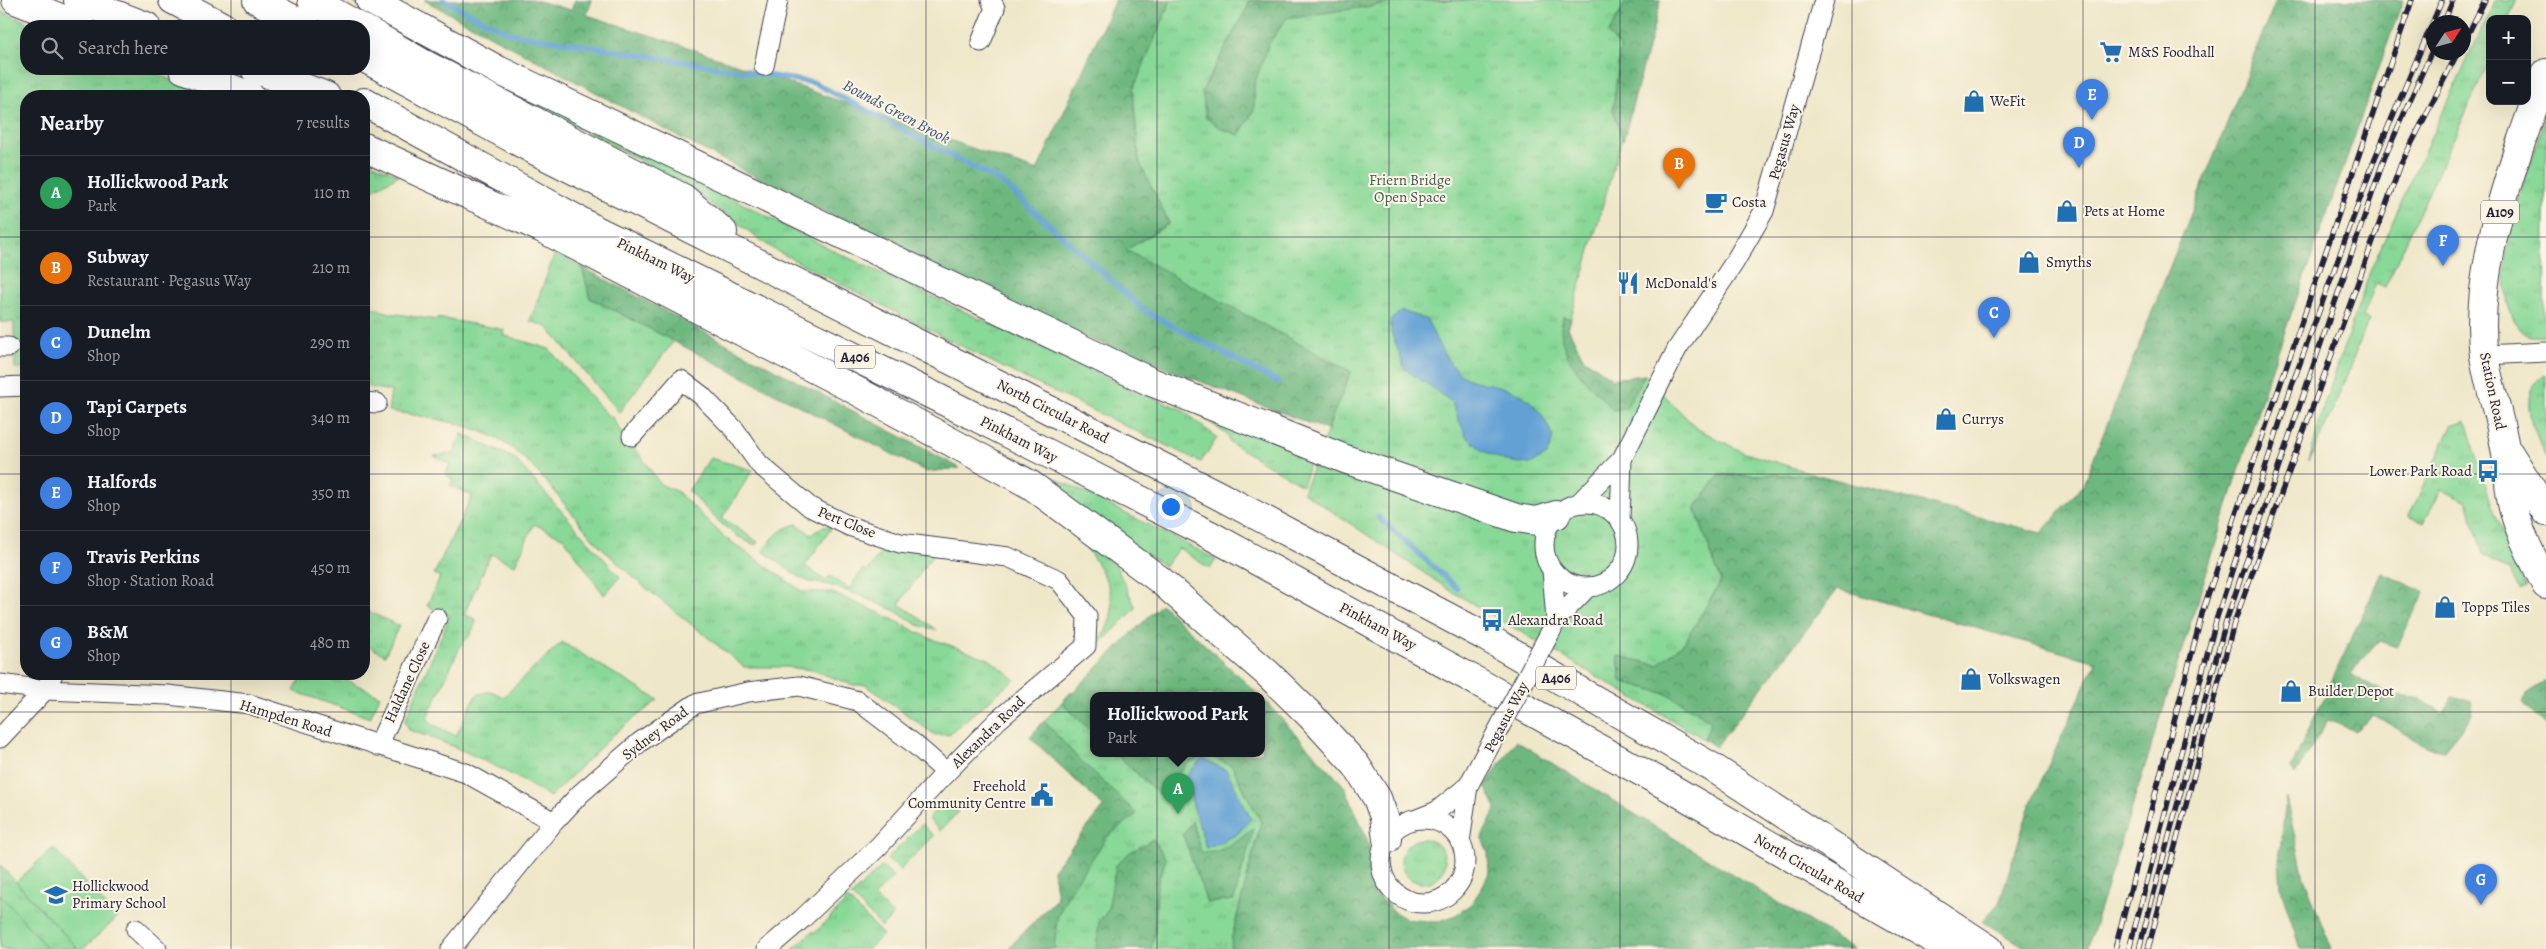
<!DOCTYPE html>
<meta charset="utf-8">
<style>
body{margin:0;font-family:Alegreya,serif;background:#20242c;color:#f1f3f6}
.controls{position:absolute;right:15px;top:15px;display:grid;overflow:hidden;border-radius:10px;box-shadow:0 5px 20px #0002}
.controls button{width:45px;height:45px;display:grid;place-items:center;padding:0;border:0;border-bottom:1px solid #363941;background:#171b24;color:#f1f3f6;font:25px sans-serif}
.compass{position:absolute;left:2426px;top:15px;width:45px;height:45px;border-radius:50%;background:#171b24;box-shadow:0 5px 20px #0002;rotate:54deg}
.you{position:absolute;left:1170px;top:506px;width:18px;height:18px;margin:-12px;border:4px solid #fff;border-radius:50%;background:#1a73e8;box-shadow:0 0 0 8px #1a73e833}
.badge{display:grid;place-items:center;width:32px;height:32px;border-radius:50%;background:#db2777;color:#fff;font-size:16px;font-weight:700}
.pin{position:absolute;translate:-50% -41px;filter:drop-shadow(0 1px 2px #0008)}
.pin::after{content:'';position:absolute;top:26px;width:18px;height:15px;background:inherit;clip-path:polygon(0 0,100% 0,50% 100%)}
.popup{position:absolute;left:1090px;top:692px;width:175px;height:65px;box-sizing:border-box;display:grid;place-content:center;border-radius:10px;background:#171b24;filter:drop-shadow(0 1px 4px #0005);font-size:16px;white-space:nowrap;color:#9ea1a6}
.popup b{font-size:19px;color:#f1f3f6}
.popup::after{content:'';position:absolute;left:50%;top:100%;margin-left:-10px;border:10px solid transparent;border-top-color:#171b24}
.list{margin:0;padding:0;list-style:none}
h2{display:flex;justify-content:space-between;align-items:center;height:65px;margin:0;padding:0 20px;font-size:21px}
h2 small{font-size:16px;font-weight:400;color:#9ea1a6}
.list li{display:grid;grid-template-columns:32px 1fr auto;gap:15px;align-items:center;box-sizing:border-box;height:75px;padding:0 20px;border-top:1px solid #363941}
.list b{display:block;font-size:19px;white-space:nowrap}
.list p{margin:0;font-size:16px;white-space:nowrap;color:#9ea1a6}
.list em{font-size:16px;font-style:normal;color:#9ea1a6}
.icon{flex:none;width:28px;height:28px;fill:none;stroke:currentColor;stroke-width:2;stroke-linecap:round;stroke-linejoin:round}
.map{position:relative;flex:none;width:2546px;height:949px;overflow:hidden}
.search{position:absolute;background:#171b24;box-shadow:0 5px 20px #0002;left:20px;top:20px;width:350px;height:55px;display:flex;align-items:center;gap:12px;box-sizing:border-box;padding:0 18px;border-radius:20px;color:#9ea1a6;font-size:19px}
.panel{position:absolute;background:#171b24;box-shadow:0 5px 20px #0002;left:20px;top:90px;width:350px;height:590px;border-radius:20px}
.map>svg:first-child{display:block}
.grass{fill:url(#grass-tufts);stroke:#557d69}
.forest{fill:url(#forest-crowns);stroke:#486d5e}
.pitch{fill:#88d897;stroke:#557d69}
.water{fill:#63a1d5;stroke:#426288}
.lines{fill:none;stroke-linecap:round;stroke-linejoin:round}
.stream{stroke:#63a1d5;stroke-width:5.5}
.street-casing{stroke:#414050;stroke-width:21}
.primary-casing{stroke:#414050;stroke-width:30}
.highway-casing{stroke:#414050;stroke-width:30}
.street{stroke:#fff;stroke-width:19}
.primary{stroke:#fff;stroke-width:28}
.highway{stroke:#fff;stroke-width:28}
.rail-casing{stroke:#22223b;stroke-width:5.5}
.rail{stroke:#fcf5e5;stroke-width:4;stroke-dasharray:11;stroke-linecap:butt}
.street-bridge-casing{stroke:#414050;stroke-width:21;stroke-linecap:butt}
.street-bridge{stroke:#fff;stroke-width:19}
.grid{fill:none;stroke:#22223b;stroke-width:1;stroke-opacity:0.55}
.labels{text-anchor:middle;stroke-width:4;stroke-linejoin:round;paint-order:stroke}
.shield{fill:#fcf5e5;stroke:#63616e;stroke-width:1}
.shield-label{font-size:14px;font-weight:bold;fill:#22223b}
.poi-label{font-size:15px;fill:#22223b;stroke:#fcf5e5;text-anchor:start}
.street-label{font-size:15px;fill:#22223b;stroke:#fcf5e5}
.park-label{font-size:15px;fill:#415957;stroke:#fcf5e5}
.water-label{font-size:16px;font-style:italic;fill:#3c5579;stroke:#fcf5e5}
</style>
<div class="map">
<svg width="2546" height="949" viewBox="0 0 2546 949">
<defs>
<pattern id="grass-tufts" width="24" height="20" patternUnits="userSpaceOnUse" patternTransform="scale(1.25)"><rect width="24" height="20" fill="#88d897"/><path d="M3 7l-1-3M5 7V3M7 7l1-3M15 17l-1-3M17 17v-4M19 17l1-3" fill="none" stroke="#75b983"/></pattern>
<pattern id="forest-crowns" width="20" height="18" patternUnits="userSpaceOnUse" patternTransform="scale(1.25)"><rect width="20" height="18" fill="#6eb880"/><path d="M2 6a3 3 0 1 1 6 0M12 15a3 3 0 1 1 6 0" fill="none" stroke="#5a956a"/></pattern>
</defs>
<rect width="100%" height="100%" fill="#fcf5e5"/>
<filter id="ink" filterUnits="userSpaceOnUse"><feTurbulence type="fractalNoise" baseFrequency=".02" numOctaves="2"/><feDisplacementMap in="SourceGraphic" scale="10" xChannelSelector="R" yChannelSelector="G"/><feConvolveMatrix kernelMatrix="1 2 1 2 8 2 1 2 1" color-interpolation-filters="sRGB"/></filter>
<filter id="wash" filterUnits="userSpaceOnUse"><feTurbulence type="fractalNoise" baseFrequency=".0096" numOctaves="4" result="noise"/><feDisplacementMap in="SourceGraphic" scale="20" xChannelSelector="R" yChannelSelector="G"/><feGaussianBlur stdDeviation="1.12" result="paint"/><feColorMatrix in="noise" values="0 0 0 0 0 0 0 0 0 0 0 0 0 0 0 0 0 1.4 0 .05"/><feComposite in="paint" operator="in"/></filter>
<g filter="url(#wash)">
<rect width="100%" height="100%" fill="#efe7c9"/>
<path class="grass" d="M1134,0h527l-93,328 15,30 30,21 32,-4 51,53 49,25 73,22h-98l-25,33 26,73 -36,61 -28,23 -39,-9 3,25 49,14 42,26 -8,18 -253,-148 -148,-99 30,-75 -208,-167 44,-26 -29,-59 -8,-73z
M2496,0h21l-9,19h-18v41l-105,227 -9,-4 -13,33 6,3 -35,88 -25,54 15,-56 47,-136 77,-169z
M353,2l485,251 300,139 43,17 36,29 -16,24 -197,-94 -231,-119 -93,-68 -297,-155z
M0,11l37,15h-11v43h118l67,27h-185v271l-11,1 -1,-46h-14z
M2546,115l-2,199 2,22c-6,0 -14,1 -19,-1 -7,-3 -11,-10 -14,-17 -25,-53 16,-149 33,-203z
M364,160l35,15 -35,20z
M555,253l27,14 8,31 84,43 -55,71 -72,-85 -17,-6z
M364,305l26,8 47,7 1,-2 58,10 8,2 -1,5 46,14 60,68 2,-1 15,24 15,16 19,28 18,8 45,44 80,56h27l52,22 47,24 60,21 26,20 -66,55 -14,1 -69,-50h-13l-41,-15 -26,-3h-42c-47,-40 -98,-75 -142,-119 -32,-32 -62,-84 -101,-107 -33,-19 -75,-24 -113,-30l3,-20 -27,-5z
M2546,375v83c-10,-26 -33,-65 0,-83z
M1187,406l126,47 -11,32 -73,-43v-6z
M2466,421c17,58 34,113 60,167l-6,3 -12,-21 -25,-16 -16,-53 -26,-12 -17,34 -15,-7 43,-90z
M462,434l53,25 105,118 -16,18 -40,-57 -30,-14 -19,41 -24,-11 -27,60 13,6 -8,17 -8,8 -34,73 7,7 22,11 20,-41 15,-4 12,6 59,-55 96,58 -44,34 -64,63c-45,-28 -90,-50 -141,-67l-4,-10 45,-104 -23,-10 13,-29 -6,-3 38,-78 -22,-11 3,-6 -8,-4 5,-11 -16,-8 19,-2z
M1014,457l202,102 -6,10 -31,-21 -14,18 -155,-100z
M710,458l43,12 -31,48 36,24 -2,3c-28,-9 -47,-35 -68,-54z
M797,524l15,11c6,-7 11,-10 20,-8l-27,39 21,15 4,-5 19,13 14,-20 5,2 17,-25 49,7 -35,51 38,26 -19,-5 -24,-15 -38,-16 -27,-9 -19,-3 -11,-5 -36,-26c8,-12 18,-24 34,-27z
M1085,546l30,18 21,44 -36,36h-2c3,-7 9,-14 11,-21 10,-29 -9,-56 -24,-77z
M364,609l35,17 -14,29 -21,-11z
M303,674h32l45,22 -10,22 -76,-27z
M1072,691l22,20v42h131l36,69 -29,115v12h-224l49,-51 -4,-28 51,-63 -74,-70z
M946,800l12,12 -18,19 -12,-13z
M922,824l12,12 -35,35 -12,-12z
M1401 861a22 22 0 1 1 44 0a22 22 0 1 1-44 0Z
M0,865l78,84h-78z
M882,866l11,11 -19,19 19,19 -11,12 -31,-31z
M848,899l35,36 -14,14h-76l19,-17h4z"/>
<path class="forest" d="M424,0h111l36,10 4,-10h17l-5,15 100,32 350,124 78,-171h56l-38,90 6,71 30,62 -43,27 225,122 -24,58 -305,-117 -328,-168z
M1249,0h226l-68,1 -120,17 -18,25 -15,42v25l-15,25 -17,-6 -16,-11 -4,-27 46,-85z
M1627,0h34l-38,141 -10,-31 7,-63 -12,-13z
M2276,0h127l-135,379 -181,570h-59l-46,-28 17,-18 31,-98 66,-143 -258,-73 -122,158 -12,-8 7,-18 -41,-26 -49,-14 -3,-25 39,9 28,-23 36,-61 -26,-73 25,-33h98l223,58 42,-48z
M582,267l378,201 -33,4 -337,-174z
M1563,316l8,3 -3,9 15,30 30,21 32,-4 -19,33 -13,2c-23,-26 -61,-55 -50,-94z
M2382,573l42,19 -27,55 -18,-6 -29,33 40,21 27,2 25,16 11,-17 18,5 2,13 -29,36 -16,-3 -54,-32 -19,16 -27,-11 -33,55 -4,-7z
M1161,604l98,91h-165v39l-32,-31z
M2546,681v45l-23,-22 3,-10z
M1262,698l83,89 24,57 2,27 7,24 14,15 14,9 31,3 19,-7 15,-11 11,-16 7,-15 -1,-20 -6,-16 14,-28 -11,-23 31,-45 338,208h-623l1,-12 29,-115 -29,-56 -24,-11 -21,8 -23,36 -49,-46h147z
M1044,721l32,35 61,58 -29,22 -39,56 -12,26 -3,31h-46l49,-51 -4,-28 51,-63 -74,-70z
M2286,798l18,79 27,72h-31l-19,-61 -2,-27z
M1192,821l9,31c20,3 38,-12 53,-24l-20,72 -27,3 -24,-68z
M1153,839l13,20 -9,25 -2,47 -4,18h-55l3,-27 9,-12 8,-45 13,-12z"/>
<path class="pitch" d="M53,848l64,70 -34,31h-5l-62,-67z
M0,894l46,53 -2,2h-44z"/>
<path class="water" d="M1402,311l25,9c8,16 16,37 29,50 12,13 26,12 42,16 31,8 44,23 55,52l-6,17 -17,9 -25,-3 -22,-10 -17,-15 -15,-35 -46,-32 -13,-35 -2,-14z
M1202,758l25,13 24,48 -15,16 -30,13 -21,-70z"/>
<g class="lines">
<path class="stream" d="M443,0l66,33 306,50 188,100 142,128 133,71
M1378,517l79,71"/>
</g>
</g>
<g filter="url(#ink)">
<g class="lines">
<defs>
<path id="street" d="M981,42l14,-34 -4,-8
M764,66l14,-66
M0,347h9
M2484,355l62,-3
M0,387l26,-1
M364,402l13,1
M632,436l49,-56 20,15 34,35 24,34 51,43 39,19 51,17 108,14 51,23 28,36 -1,30 -88,74 -60,61 -59,65 -77,73 -35,30
M1622,459l55,-110 57,-86 30,-52 60,-211
M1544 545a42 42 0 1 1 84 0a42 42 0 1 1-84 0Z
M1578,504l44,-45 -2,61
M1552,570l4,50
M1551,631l5,-11 32,-33
M0,684l45,6 123,5 81,9 217,69 88,49
M0,738l45,-48 8,-16
M378,746l59,-128
M1417,819l20,-8 31,-25
M1381 861a42 42 0 1 1 84 0a42 42 0 1 1-84 0Z
M1460,842l8,-56 13,-24
M136,929l21,20
M451,949l103,-127 26,-28 60,-52 55,-38 53,-12 51,-6 59,15 55,42 33,29"/>
<path id="primary" d="M2546,73c-30,80 -74,197 -62,283 5,31 16,61 21,92 4,20 3,41 8,60 7,26 21,53 33,77
M2509,453l37,59"/>
<path id="highway" d="M16,0l64,26
M78,0l68,26
M173,0l49,26
M257,0l49,26
M312,0l46,26
M370,0l128,70 651,311 196,78 171,59 21,3 19,-6
M364,29l60,35 259,134 40,34
M364,58l170,92 680,343 270,143 228,131 277,182
M183,69l67,27
M255,69l71,27
M364,102l234,129 338,166 274,138 459,252 281,162
M364,147l177,81 316,163 174,94 129,95 107,93 44,43 45,49 21,33 7,19 3,22"/>
</defs>
<use href="#street" class="street-casing"/>
<use href="#primary" class="primary-casing"/>
<use href="#highway" class="highway-casing"/>
<use href="#street" class="street"/>
<use href="#primary" class="primary"/>
<use href="#highway" class="highway"/>
<defs>
<path id="rail" d="M2444,22l9,-22
M2464,42l21,-42
M2115,949l88,-339 209,-610
M2129,949l88,-332 75,-232 83,-227 67,-158
M2139,949l87,-328 158,-462 50,-113
M2148,949l86,-326 167,-459 57,-112"/>
</defs>
<use href="#rail" class="rail-casing"/>
<use href="#rail" class="rail"/>
<defs>
<path id="street-bridge" d="M1481,762l70,-131"/>
</defs>
<use href="#street-bridge" class="street-bridge-casing"/>
<use href="#street-bridge" class="street-bridge"/>
</g>
</g>
<path class="grid" d="M231,0v26M463,0v949M694,0v949M926,0v949M1157,0v949M1389,0v949M1620,0v949M1852,0v949M2083,0v949M2315,0v949M231,69v27M0,237h26M364,237h2182M0,474h26M364,474h2182M231,674v275M0,712h2546"/>
<defs>
<symbol id="supermarket-bare" viewBox="-9 -9 18 18"><path d="M-6-5.5h2.5l.6 2H6L4.5 2H-2.5L-4.4-4H-6ZM-1.5 3.2a1.3 1.3 0 1 0 .1 0ZM3 3.2a1.3 1.3 0 1 0 .1 0Z" fill="#1f6fb2" stroke="#fcf5e5" stroke-width="2.5" paint-order="stroke"/></symbol>
<symbol id="shop-bare" viewBox="-9 -9 18 18"><path d="M-5-2.5h2.3a2.7 3.5 0 0 1 5.4 0H5L5.5 6h-11ZM-1.5-2.5h3a1.5 2.3 0 0 0-3 0Z" fill="#1f6fb2" stroke="#fcf5e5" stroke-width="2.5" paint-order="stroke"/></symbol>
<symbol id="cafe-bare" viewBox="-9 -9 18 18"><path d="M-5.5-4.5H6V0H3Q3 3.5 0 3.5H-2.5Q-5.5 3.5-5.5 0ZM3-3.2v2h1.7v-2ZM-6 4.5H4V6H-6Z" fill="#1f6fb2" stroke="#fcf5e5" stroke-width="2.5" paint-order="stroke"/></symbol>
<symbol id="restaurant-bare" viewBox="-9 -9 18 18"><path d="M-5-6h1v4h1v-4h1v4h1v-4h1v5L-1.5 .5V6h-2V.5L-5-1ZM5-6V6H3V1.5H1.5Q1.5-4 5-6Z" fill="#1f6fb2" stroke="#fcf5e5" stroke-width="2.5" paint-order="stroke"/></symbol>
<symbol id="bus-bare" viewBox="-9 -9 18 18"><path d="M-5-6H5V4H4V6H2V4H-2V6H-4V4H-5ZM-3.5-4V0h7V-4ZM-3.5 1.2v1.5H-2V1.2ZM2 1.2v1.5H3.5V1.2Z" fill="#1f6fb2" stroke="#fcf5e5" stroke-width="2.5" paint-order="stroke"/></symbol>
<symbol id="civic-bare" viewBox="-9 -9 18 18"><path d="M-.6-6.5H3V-4.5H.6V-3L4-1V1h2V6H-6V1h2V-1L-.6-3ZM-1.2 2.5V6h2.4V2.5Z" fill="#1f6fb2" stroke="#fcf5e5" stroke-width="2.5" paint-order="stroke"/></symbol>
<symbol id="school-bare" viewBox="-9 -9 18 18"><path d="M0-5L7-2L0 1L-7-2ZM-4 1L0 2.5L4 1V4Q0 6-4 4Z" fill="#1f6fb2" stroke="#fcf5e5" stroke-width="2.5" paint-order="stroke"/></symbol>
</defs>
<g fill-rule="evenodd">
<use href="#supermarket-bare" x="2095" y="36" width="32" height="32"/>
<use href="#shop-bare" x="1958" y="85" width="32" height="32"/>
<use href="#cafe-bare" x="1700" y="186" width="32" height="32"/>
<use href="#shop-bare" x="2051" y="195" width="32" height="32"/>
<use href="#shop-bare" x="2013" y="246" width="32" height="32"/>
<use href="#restaurant-bare" x="1612" y="267" width="32" height="32"/>
<use href="#shop-bare" x="1930" y="403" width="32" height="32"/>
<use href="#bus-bare" x="2472" y="455" width="32" height="32"/>
<use href="#shop-bare" x="2429" y="591" width="32" height="32"/>
<use href="#bus-bare" x="1476" y="604" width="32" height="32"/>
<use href="#shop-bare" x="1955" y="663" width="32" height="32"/>
<use href="#shop-bare" x="2275" y="675" width="32" height="32"/>
<use href="#civic-bare" x="1026" y="779" width="32" height="32"/>
<use href="#school-bare" x="40" y="879" width="32" height="32"/>
</g>
<g class="labels">
<g class="shield">
<rect x="2481" y="200.5" width="38" height="23" rx="4"/>
<rect x="835" y="345.5" width="40" height="23" rx="4"/>
<rect x="1536" y="666.5" width="40" height="23" rx="4"/>
</g>
<g class="shield-label">
<text x="2500" y="217">A109</text>
<text x="855" y="362">A406</text>
<text x="1556" y="683">A406</text>
</g>
<g class="poi-label">
<text x="2128" y="57">M&amp;S Foodhall</text>
<text x="1990" y="106">WeFit</text>
<text x="1732" y="207">Costa</text>
<text x="2084" y="216">Pets at Home</text>
<text x="2046" y="267">Smyths</text>
<text x="1645" y="288">McDonald's</text>
<text x="1962" y="424">Currys</text>
<text x="2472" y="476" text-anchor="end">Lower Park Road</text>
<text x="2462" y="612">Topps Tiles</text>
<text x="1508" y="625">Alexandra Road</text>
<text x="1988" y="684">Volkswagen</text>
<text x="2308" y="696">Builder Depot</text>
<text x="1026" y="791" text-anchor="end">Freehold<tspan x="1026" dy="17">Community Centre</tspan></text>
<text x="72" y="891">Hollickwood<tspan x="72" dy="17">Primary School</tspan></text>
</g>
<g class="street-label">
<text transform="translate(1784 142) rotate(-74)" y="5">Pegasus Way</text>
<text transform="translate(656 260) rotate(26)" y="5">Pinkham Way</text>
<text transform="translate(2493 391) rotate(78)" y="5">Station Road</text>
<text transform="translate(1053 411) rotate(27)" y="5">North Circular Road</text>
<text transform="translate(1019 439) rotate(27)" y="5">Pinkham Way</text>
<text transform="translate(847 522) rotate(22)" y="5">Pert Close</text>
<text transform="translate(1378 626) rotate(28)" y="5">Pinkham Way</text>
<text transform="translate(407 682) rotate(-65)" y="5">Haldane Close</text>
<text transform="translate(1506 717) rotate(-62)" y="5">Pegasus Way</text>
<text transform="translate(286 718) rotate(17)" y="5">Hampden Road</text>
<text transform="translate(988 732) rotate(-44)" y="5">Alexandra Road</text>
<text transform="translate(655 733) rotate(-37)" y="5">Sydney Road</text>
<text transform="translate(1809 868) rotate(30)" y="5">North Circular Road</text>
</g>
<g class="park-label">
<text x="1410" y="185">Friern Bridge<tspan x="1410" dy="17">Open Space</tspan></text>
</g>
<g class="water-label">
<text transform="translate(897 111) rotate(28)" y="6">Bounds Green Brook</text>
</g>
</g>
</svg>
<div class="controls">
<button>+</button>
<button>−</button>
</div>
<svg class="compass" viewBox="-18 -18 36 36"><path d="M0-13l5 13h-10z" fill="#e53935"/><path d="M0 13l5-13h-10z" fill="#9ea1a6"/></svg>
<div class="you"></div>
<div class="pin badge" style="left:1178px;top:814px;background:#2e9e5b">A</div>
<div class="popup"><b>Hollickwood Park</b>Park</div>
<div class="pin badge" style="left:1679px;top:189px;background:#e8710a">B</div>
<div class="pin badge" style="left:1994px;top:338px;background:#3f7fe0">C</div>
<div class="pin badge" style="left:2079px;top:168px;background:#3f7fe0">D</div>
<div class="pin badge" style="left:2092px;top:120px;background:#3f7fe0">E</div>
<div class="pin badge" style="left:2443px;top:266px;background:#3f7fe0">F</div>
<div class="pin badge" style="left:2481px;top:905px;background:#3f7fe0">G</div>
<div class="search"><svg class="icon" aria-label="search" viewBox="0 0 24 24"><circle cx="10" cy="10" r="6"/><path d="M15 15l6 6"/></svg>Search here</div>
<section class="panel">
<h2>Nearby<small>7 results</small></h2>
<ul class="list">
<li><span class="badge" style="background:#2e9e5b">A</span><div><b>Hollickwood Park</b><p>Park</p></div><em>110 m</em></li>
<li><span class="badge" style="background:#e8710a">B</span><div><b>Subway</b><p>Restaurant · Pegasus Way</p></div><em>210 m</em></li>
<li><span class="badge" style="background:#3f7fe0">C</span><div><b>Dunelm</b><p>Shop</p></div><em>290 m</em></li>
<li><span class="badge" style="background:#3f7fe0">D</span><div><b>Tapi Carpets</b><p>Shop</p></div><em>340 m</em></li>
<li><span class="badge" style="background:#3f7fe0">E</span><div><b>Halfords</b><p>Shop</p></div><em>350 m</em></li>
<li><span class="badge" style="background:#3f7fe0">F</span><div><b>Travis Perkins</b><p>Shop · Station Road</p></div><em>450 m</em></li>
<li><span class="badge" style="background:#3f7fe0">G</span><div><b>B&amp;M</b><p>Shop</p></div><em>480 m</em></li>
</ul>
</section>
</div>
